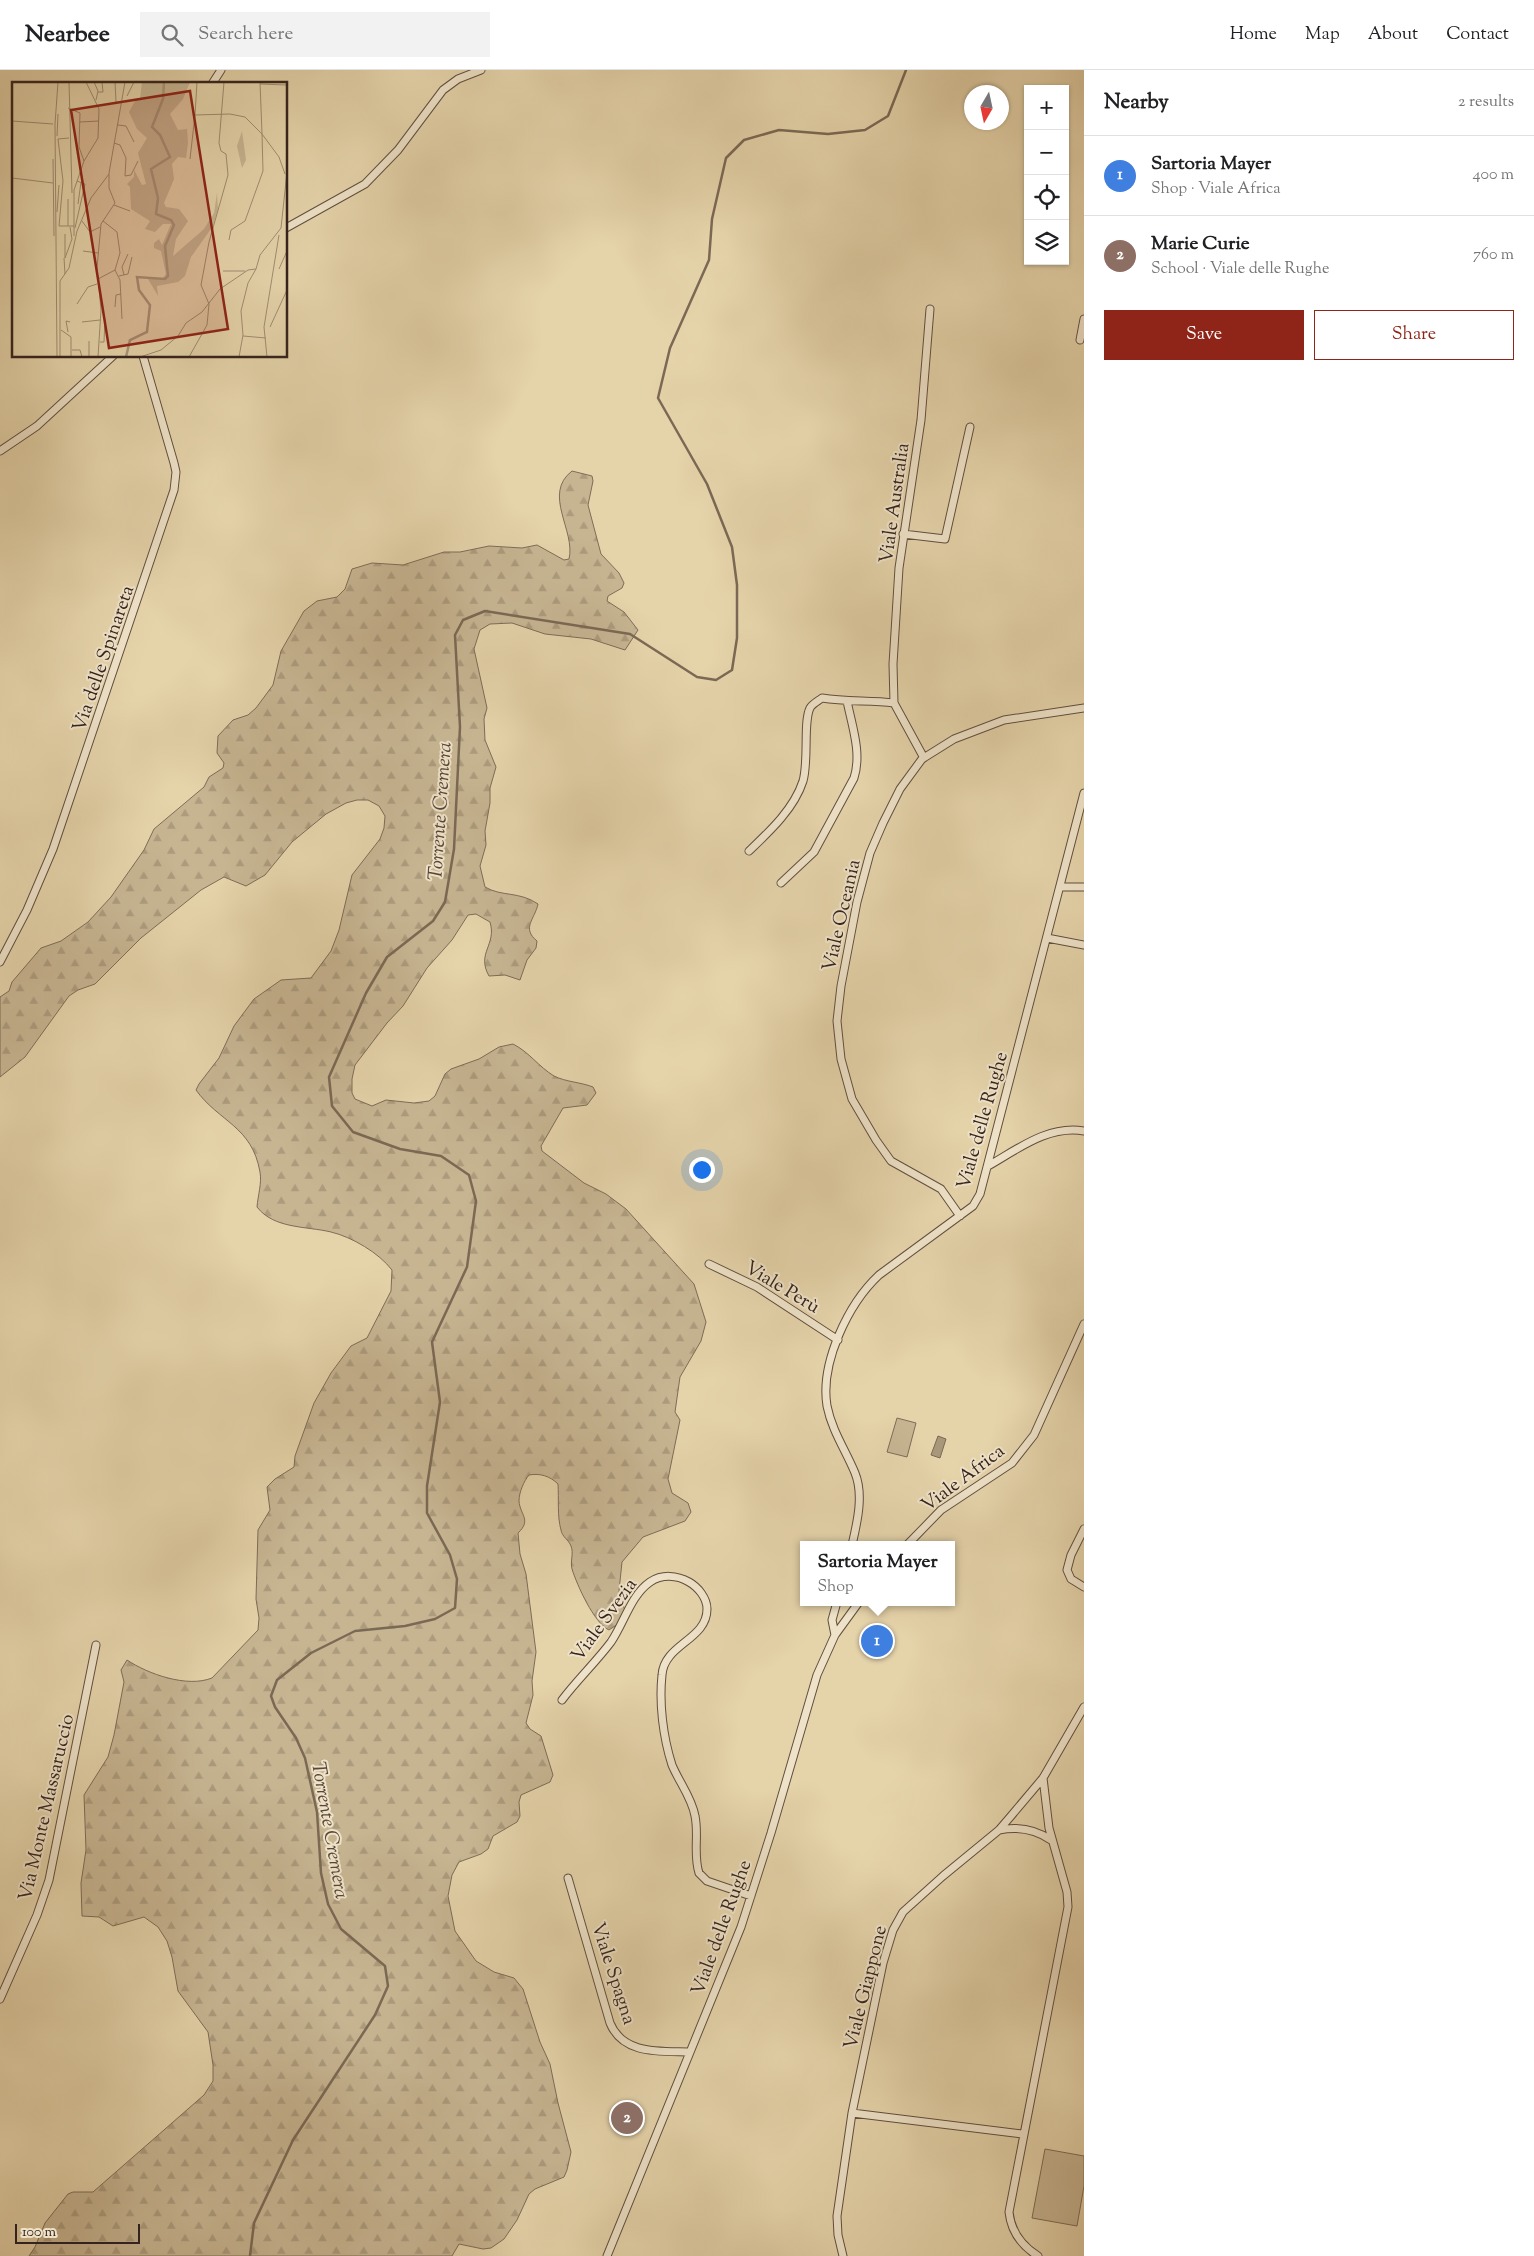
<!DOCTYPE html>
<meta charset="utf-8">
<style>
body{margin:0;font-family:"Sorts Mill Goudy",serif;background:#f2f2f2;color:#202124}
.controls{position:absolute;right:15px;top:15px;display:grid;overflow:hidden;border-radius:0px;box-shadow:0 1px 4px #0004}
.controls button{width:45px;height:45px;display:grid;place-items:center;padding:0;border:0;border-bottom:1px solid #e0e0e0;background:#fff;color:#202124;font:25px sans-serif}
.compass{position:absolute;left:964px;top:15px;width:45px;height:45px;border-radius:50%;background:#fff;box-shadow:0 1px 4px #0004;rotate:189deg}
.scale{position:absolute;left:15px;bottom:12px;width:125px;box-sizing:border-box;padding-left:5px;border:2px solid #35231d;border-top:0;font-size:14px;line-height:18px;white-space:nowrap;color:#35231d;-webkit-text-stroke:4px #eee2c8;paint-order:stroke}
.you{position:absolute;left:701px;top:1099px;width:18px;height:18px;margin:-12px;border:4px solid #fff;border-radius:50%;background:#1a73e8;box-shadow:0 0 0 8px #1a73e833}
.badge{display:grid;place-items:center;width:32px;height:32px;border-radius:50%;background:#8f2418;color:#fff;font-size:16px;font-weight:700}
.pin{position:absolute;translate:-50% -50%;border:2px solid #fff;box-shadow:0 1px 5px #0006}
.popup{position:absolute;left:800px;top:1471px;width:155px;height:65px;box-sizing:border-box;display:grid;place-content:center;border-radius:0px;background:#fff;filter:drop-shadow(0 1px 4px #0005);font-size:16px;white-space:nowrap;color:#757577}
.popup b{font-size:19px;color:#202124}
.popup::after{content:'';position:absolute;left:50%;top:100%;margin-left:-10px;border:10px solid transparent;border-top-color:#fff}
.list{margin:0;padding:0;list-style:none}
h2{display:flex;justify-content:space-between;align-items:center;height:65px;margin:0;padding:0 20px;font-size:21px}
h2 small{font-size:16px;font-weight:400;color:#757577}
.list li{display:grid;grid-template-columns:32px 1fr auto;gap:15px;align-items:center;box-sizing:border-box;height:80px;padding:0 20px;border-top:1px solid #e0e0e0}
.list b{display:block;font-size:19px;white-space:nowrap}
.list p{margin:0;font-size:16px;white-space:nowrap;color:#757577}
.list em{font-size:16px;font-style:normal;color:#757577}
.actions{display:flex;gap:10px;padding:15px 20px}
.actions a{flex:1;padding:11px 0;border:1px solid #8f2418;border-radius:0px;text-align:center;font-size:18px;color:#8f2418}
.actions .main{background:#8f2418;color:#fff}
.icon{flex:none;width:28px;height:28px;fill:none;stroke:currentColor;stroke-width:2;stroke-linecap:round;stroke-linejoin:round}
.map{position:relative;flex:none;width:1084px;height:2186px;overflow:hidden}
header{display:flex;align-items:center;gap:30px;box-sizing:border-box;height:70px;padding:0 25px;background:#fff;border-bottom:1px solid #e0e0e0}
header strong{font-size:24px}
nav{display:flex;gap:28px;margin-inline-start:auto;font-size:18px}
.search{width:350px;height:45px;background:#f2f2f2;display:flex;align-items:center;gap:12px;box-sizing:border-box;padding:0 18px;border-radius:0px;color:#757577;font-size:19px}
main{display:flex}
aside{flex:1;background:#fff}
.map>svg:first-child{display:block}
.grass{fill:#c7b592;stroke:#7e6c58}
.forest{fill:url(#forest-firs);stroke:#7e6c58}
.water{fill:#a9977a;stroke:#7b6955}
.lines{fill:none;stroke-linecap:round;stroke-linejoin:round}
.stream{stroke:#7b6955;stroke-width:2.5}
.street-casing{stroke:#614f40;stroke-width:9}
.street{stroke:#eee2c8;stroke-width:7}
.labels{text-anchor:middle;stroke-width:4;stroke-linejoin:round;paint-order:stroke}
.street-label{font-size:19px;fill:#35231d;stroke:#eee2c8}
.water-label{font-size:20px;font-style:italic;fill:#584639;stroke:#eee2c8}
.inset-river{fill:none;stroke:#a9977a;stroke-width:2.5}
.inset-road{fill:none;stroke:#9f8d72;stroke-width:1}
.view{fill:#8f2418;fill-opacity:0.15;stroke:#8f2418;stroke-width:2.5}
.inset-edge{fill:none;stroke:#35231d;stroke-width:2.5}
</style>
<header>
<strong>Nearbee</strong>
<div class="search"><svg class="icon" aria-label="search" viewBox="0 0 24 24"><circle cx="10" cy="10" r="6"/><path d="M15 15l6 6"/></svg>Search here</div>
<nav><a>Home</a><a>Map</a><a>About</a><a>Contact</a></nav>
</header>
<main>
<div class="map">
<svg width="1084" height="2186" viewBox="0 0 1084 2186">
<defs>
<pattern id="forest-firs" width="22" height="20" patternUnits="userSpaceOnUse" patternTransform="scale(1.25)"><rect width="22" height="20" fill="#c7b592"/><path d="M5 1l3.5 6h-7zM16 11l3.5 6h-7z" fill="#ac9b7d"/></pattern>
</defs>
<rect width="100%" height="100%" fill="#e5d3aa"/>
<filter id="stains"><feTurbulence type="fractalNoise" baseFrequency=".004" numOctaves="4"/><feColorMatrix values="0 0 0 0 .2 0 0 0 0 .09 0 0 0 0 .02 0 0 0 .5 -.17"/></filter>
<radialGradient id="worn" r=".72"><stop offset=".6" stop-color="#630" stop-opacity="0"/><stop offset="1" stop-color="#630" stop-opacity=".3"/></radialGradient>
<path class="grass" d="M897,1348l19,5 -9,34 -20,-5z
M1045,2079l39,7v30l-7,40 -45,-8z"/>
<path class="forest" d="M572,401l20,5 1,5 -5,24 13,49 18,19 5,10 -2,5 -14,8 -1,5 17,11 14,18 -13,20 -34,-11 -46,-5 -33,-11 -22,1 -10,6 -6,19 13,59 -3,11 1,21 11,27 -6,21v15l-5,28 1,14 -6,21 5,21c17,10 34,4 53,17 -3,15 -17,24 -1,37l-1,7 -9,12 -7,20 -15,-5 -16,1c-13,-23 8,-31 1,-54l-14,-8 -8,1 -16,25 -25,28 -24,38 -16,17 -32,42 -3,14v14l3,6 17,7 14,-6 28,3 15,-2 6,-5 10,-22 6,-5 28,-10 20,-12 14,-3c16,8 26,23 41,32 12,6 26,6 39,11l3,6 -9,12 -24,3 -22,38 1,5 42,32 22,11 20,15 68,75 12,38 -5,19 -21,36 -5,35 5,8 -12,59 4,14 16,10 3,9 -6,9 -42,16 -21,25 -3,29 6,20 -7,13 -9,6c-15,-7 -32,-45 -37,-61 -2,-8 2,-16 -1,-23 -2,-6 -9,-9 -10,-16 -4,-14 -2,-31 -3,-46 -8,-8 -18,-11 -29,-9 -5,6 -10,17 -10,26 1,14 13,19 -1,32l2,21 6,20 10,78 -4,29 1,14 -7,28 4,6 11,7 12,39 -3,7 -29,13 -2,7 1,14 -3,6 -24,14 -5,13 -7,5 -22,8 -7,13 -4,21 7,35 21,30 18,11 20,6 9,11 17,53 10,22 8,39 13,49 -4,18 -3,7 -29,12 -6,5 -12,26 -13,19 -13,9 -8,1 -24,-5 -7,12h-423l6,-9 10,-24 23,-29 5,-2h20l111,-97 9,-14v-16l-5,-33 -30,-41 -6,-34 -5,-16 -9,-14 -14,-10 -31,9 -14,-9 -17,-1 -1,-33 5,-33 -2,-55 24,-38 6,-22 10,-53 -3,-12 6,-10c21,14 60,28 85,18l46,-48 1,-12 -3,-19 2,-69 12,-20 -3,-23 8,-8 19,-12 1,-11 19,-53 17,-30 20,-27 16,-8 24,-47 1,-21c-13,-17 -40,-33 -61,-38 -25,-6 -57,-3 -74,-25 1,-12 5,-24 3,-35 -8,-46 -41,-50 -64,-82l3,-6 20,-26 15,-32 20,-27 27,-19 30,-2 20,-27 8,-21 13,-55 28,-36 4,-11 1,-12 -6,-10 -11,-6h-11l-11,3 -20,11 -34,28 -27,33 -19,11 -22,-9 -23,13 -60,48 -46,46 -17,6 -9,6 -44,61 -25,20v-80l9,-6 3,-9 29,-34 20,-7 27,-19 23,-25 33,-47 10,-21 50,-42 5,-10 14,-9 1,-5 -7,-10 1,-17 15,-16 15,-5 8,-7 17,-23 8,-34 23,-40 13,-10 20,-4 8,-8 7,-20 20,-6 31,2 41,-13h16l29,-6 33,2 15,-3 27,15 5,-1c7,-28 -27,-65 3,-88z"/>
<path class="water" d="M938,1366l8,3 -6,19 -9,-3z"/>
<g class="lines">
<path class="stream" d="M250,2186l4,-33 39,-83 82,-125 13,-29 -3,-20 -44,-37 -13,-25 -7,-31 -4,-61 -12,-54 -9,-20 -21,-31 -4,-11 6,-16 34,-27 44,-22 50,-5 30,-7 20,-11 2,-29 -7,-24 -23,-42v-27l13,-84 -8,-60 35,-75 9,-66 -7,-26 -28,-19 -41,-7 -47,-17 -21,-26 -3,-29 37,-84 21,-36 46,-36 12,-19 9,-53 6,-122 -5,-92 8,-15 22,-9 145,23 67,43 19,3 16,-10 5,-32v-53l-5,-38 -25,-63 -49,-86 12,-50 39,-88 3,-41 14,-61 18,-18 35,-10 49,4 37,-4 23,-14 18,-46"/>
<defs>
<path id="street" d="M212,14l9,-14
M286,158l79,-44 33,-34 45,-60 15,-11 23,-9
M1080,270l4,-21
M0,381l37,-25 76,-70
M903,464l42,5 25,-112
M924,688l-30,-55 -1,-39 6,-96 22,-148 9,-111
M749,781c20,-19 45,-42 54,-70 6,-21 0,-59 7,-73 2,-4 8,-7 12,-10 24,4 48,2 72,5
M781,813l33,-31 40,-74c8,-25 -2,-52 -7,-77
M1061,817h23
M1047,868l37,7
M0,892l27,-52 26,-61 121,-359 2,-18 -2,-9 -31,-107
M988,1096c30,-17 60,-41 96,-35
M960,1146l-19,-27 -50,-28 -15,-21 -24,-41 -11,-40 -4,-38 4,-35 16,-84 13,-49 13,-30 17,-34 22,-30 32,-20 50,-19 80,-12
M709,1194l48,23 81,53
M1084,1459l-13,26 -4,15 4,9 13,8
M852,1475c5,-22 12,-50 3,-72 -9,-22 -23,-42 -28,-67 -7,-43 21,-102 52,-131l94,-69 7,-12 104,-401
M907,1475l34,-35 71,-47 22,-28 50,-111
M835,1565l-3,-15 5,-18
M562,1630c15,-20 34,-38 49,-58 13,-19 20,-47 39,-60 12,-8 27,-7 39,0 9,5 18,16 18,27 0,31 -43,35 -45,66 -3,28 1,62 10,90 7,17 20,33 23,51 4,19 -2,39 4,57l8,8 44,15
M999,1760c20,-4 36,-1 52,10
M568,1808l42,145c13,32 50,28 80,29
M0,1929l37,-84 12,-35 47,-235
M852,2043l170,21
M607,2186l134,-329 30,-94 46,-158 18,-40 24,-33
M843,2186l-5,-21 -1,-19 15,-103 31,-150 10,-33 10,-18 40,-36 56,-46 12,-14 32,-38 41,-71
M1038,2186c-16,-10 -27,-25 -29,-44l59,-305 -1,-15 -18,-64 -6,-50"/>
</defs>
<use href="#street" class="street-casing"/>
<use href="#street" class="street"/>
</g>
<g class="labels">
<g class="street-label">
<text transform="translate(893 433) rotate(-82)" y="7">Viale Australia</text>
<text transform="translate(102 588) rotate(-71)" y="7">Via delle Spinareta</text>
<text transform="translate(840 845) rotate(-77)" y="7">Viale Oceania</text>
<text transform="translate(981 1050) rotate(-74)" y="7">Viale delle Rughe</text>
<text transform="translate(783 1216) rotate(31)" y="7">Viale Perù</text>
<text transform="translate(962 1407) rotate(-37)" y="7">Viale Africa</text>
<text transform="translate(603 1549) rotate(-54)" y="7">Viale Svezia</text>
<text transform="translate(45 1737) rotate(-77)" y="7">Via Monte Massaruccio</text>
<text transform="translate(720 1857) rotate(-70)" y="7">Viale delle Rughe</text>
<text transform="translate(615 1903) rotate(72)" y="7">Viale Spagna</text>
<text transform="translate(864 1917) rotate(-76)" y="7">Viale Giappone</text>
</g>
<g class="water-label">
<text transform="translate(439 741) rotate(-86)" y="7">Torrente Cremera</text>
<text transform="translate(331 1760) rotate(80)" y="7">Torrente Cremera</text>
</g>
</g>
<g transform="translate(12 12)">
<rect width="275" height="275" fill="#e5d3aa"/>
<path d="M130,0h48l-7,17 -13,15 8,16 9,-1 1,14 -2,15 -8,-1 -6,7 2,15 -10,24 2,4 13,2 9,12 -12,18 -3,17 31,-27 10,-16 3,-20 1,16 -5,17 -22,31 -6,19 -7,6 -21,4 1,10 -10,-17 15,-1 3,-4 -5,-23 -7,-3v-5l5,-4 3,6 9,-21h-8l-8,8 -10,-3 5,-8 -19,-12 -1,-22 -3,-3 7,-7v-7l8,15 4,-1 -8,-31 9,-15 -10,-9 -8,-17 6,-11 5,-2zM230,49l4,29 -4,8 -5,-22z" fill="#c7b592"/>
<path class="inset-river" d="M114,275l4,-17 17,-8 3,-27 -11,-15 -2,-13 28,2 3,-3 -3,-30 9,-21 -3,-5 -15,-6 2,-16 -7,-29 19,-12 -10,-22 -8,-8 11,-28 1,-17"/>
<path class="inset-road" d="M57,0l3,111M82,0l4,9 -2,9M103,0l1,20M185,0l-2,33 35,-1 15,3 17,17 1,37 -18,50 -14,9 -2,10M248,0l2,52 17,23 6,17M248,2l26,1M86,10h5l-1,-10M115,14l7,-14M56,26l12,5 -1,34 5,14M0,39l41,3M68,40l19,-1M106,43l8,1 8,16M45,54l1,-22M57,56l-11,1 5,42 -4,45h15M102,61l6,2 6,13 -1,18 6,-1 7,-14M41,77l1,77M178,77l5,-44M0,96l41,5M66,122l3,-22M102,123l16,6M45,130l2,-27M70,139l8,11 10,-5M56,144v-27M63,146l10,-44 -8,-3M53,152v24l7,-19 -2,-12M62,154v-46l10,-29 14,-23 1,-29 -13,-27M71,169l15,2M52,176l1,16M267,187l8,-18M103,188l5,10 2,39M211,189h22M112,193l-2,-8 6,-13M107,194l9,-2 4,-17M86,197l17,-9 5,-17 -3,-21 -14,-11M65,222l11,-17 9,-3M103,225l1,-12 5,-1M70,240l18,-2M258,245l17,-37M49,248l10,7v20M56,250l-2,-11 4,1M231,254l23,2M77,259v16M88,260h4l1,-23M60,268h8l2,7M45,275l-2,-233 3,-42M48,275v-76l9,-13 8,-37 14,-33 18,-24M86,275l3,-47 -4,-42 4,-44 14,-21 -6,-15v-15l16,-91M128,275l21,-7 17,-14 8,-13 16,-11 18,-23 28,-19 8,-1 4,-14 21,-27 6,-56M177,275l18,-32 2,-21 -8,-19 8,-43 19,-67 -2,-21 -5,-3 -2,-8 5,-61M227,275l4,-22 -2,-24 7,-28 8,-14M255,275l-3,-30 15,-92"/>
<path class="view" d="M178,9l38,238 -119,19 -38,-238z"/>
<rect width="275" height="275" class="inset-edge"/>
</g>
<rect width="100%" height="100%" filter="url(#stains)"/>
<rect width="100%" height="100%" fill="url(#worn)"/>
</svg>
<div class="controls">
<button>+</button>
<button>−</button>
<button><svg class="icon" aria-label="locate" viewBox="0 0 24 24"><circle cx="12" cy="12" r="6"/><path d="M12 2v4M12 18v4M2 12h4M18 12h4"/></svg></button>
<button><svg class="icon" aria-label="layers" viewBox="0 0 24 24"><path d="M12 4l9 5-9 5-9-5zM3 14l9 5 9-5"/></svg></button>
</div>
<svg class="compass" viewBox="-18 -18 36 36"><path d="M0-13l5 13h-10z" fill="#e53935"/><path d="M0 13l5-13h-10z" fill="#757577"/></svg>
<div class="scale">100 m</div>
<div class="you"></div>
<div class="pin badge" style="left:877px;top:1571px;background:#3f7fe0">1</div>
<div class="popup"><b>Sartoria Mayer</b>Shop</div>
<div class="pin badge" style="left:627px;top:2048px;background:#8d6e63">2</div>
</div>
<aside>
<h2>Nearby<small>2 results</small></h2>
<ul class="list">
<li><span class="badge" style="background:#3f7fe0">1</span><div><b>Sartoria Mayer</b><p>Shop · Viale Africa</p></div><em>400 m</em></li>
<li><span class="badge" style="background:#8d6e63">2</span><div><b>Marie Curie</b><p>School · Viale delle Rughe</p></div><em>760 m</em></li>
</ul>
<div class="actions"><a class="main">Save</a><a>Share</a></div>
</aside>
</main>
